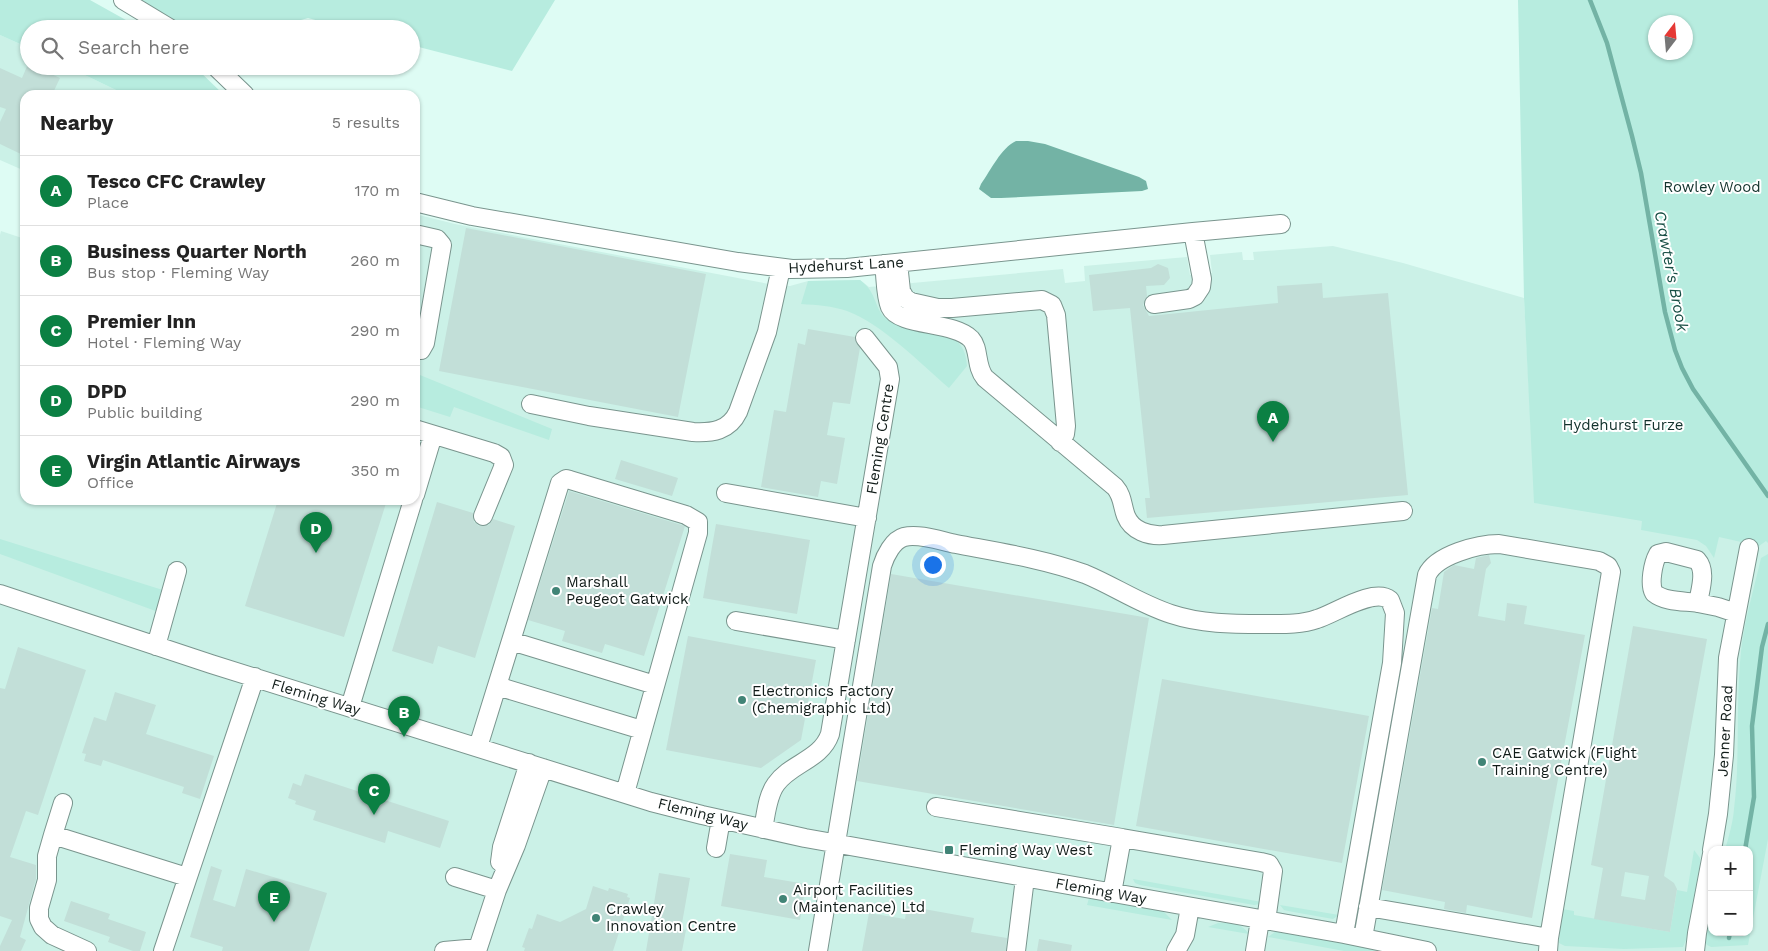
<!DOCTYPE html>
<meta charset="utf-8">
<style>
body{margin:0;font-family:"Work Sans",sans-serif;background:#f6f6f6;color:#222}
.controls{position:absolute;right:15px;bottom:15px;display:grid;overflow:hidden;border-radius:10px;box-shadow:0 1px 4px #0004}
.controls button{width:45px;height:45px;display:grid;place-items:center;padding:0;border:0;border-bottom:1px solid #e0e0e0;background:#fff;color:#222;font:25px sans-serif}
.compass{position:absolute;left:1648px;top:15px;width:45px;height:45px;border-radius:50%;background:#fff;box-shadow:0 1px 4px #0004;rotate:16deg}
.you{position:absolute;left:932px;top:564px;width:18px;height:18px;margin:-12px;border:4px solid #fff;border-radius:50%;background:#1a73e8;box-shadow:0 0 0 8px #1a73e833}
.badge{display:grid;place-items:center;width:32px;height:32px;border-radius:50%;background:#0b8043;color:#fff;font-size:16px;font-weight:700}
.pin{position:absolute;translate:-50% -41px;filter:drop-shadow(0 1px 2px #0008)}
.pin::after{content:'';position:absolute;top:26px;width:18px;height:15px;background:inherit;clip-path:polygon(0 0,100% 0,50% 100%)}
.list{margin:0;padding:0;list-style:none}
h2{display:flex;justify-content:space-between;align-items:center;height:65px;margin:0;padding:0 20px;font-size:21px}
h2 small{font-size:16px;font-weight:400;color:#767676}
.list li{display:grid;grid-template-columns:32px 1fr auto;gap:15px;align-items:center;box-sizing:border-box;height:70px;padding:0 20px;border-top:1px solid #e0e0e0}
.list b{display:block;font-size:19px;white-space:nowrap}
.list p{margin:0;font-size:16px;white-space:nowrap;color:#767676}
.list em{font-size:16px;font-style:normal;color:#767676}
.icon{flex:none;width:28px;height:28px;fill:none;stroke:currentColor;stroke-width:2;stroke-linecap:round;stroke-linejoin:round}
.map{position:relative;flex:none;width:1768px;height:951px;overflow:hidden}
.search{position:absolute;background:#fff;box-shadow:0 1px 4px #0004;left:20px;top:20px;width:400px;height:55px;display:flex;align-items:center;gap:12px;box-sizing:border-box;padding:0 18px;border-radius:28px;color:#767676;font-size:19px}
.panel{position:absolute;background:#fff;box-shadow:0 1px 4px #0004;left:20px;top:90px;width:400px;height:415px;border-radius:15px}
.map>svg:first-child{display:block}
.built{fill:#cbf1e7;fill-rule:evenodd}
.green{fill:#b7ecdf;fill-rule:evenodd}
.water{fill:#73b3a5}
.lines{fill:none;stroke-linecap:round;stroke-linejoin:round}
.stream{stroke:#73b3a5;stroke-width:4.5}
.building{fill:#c2dfd8;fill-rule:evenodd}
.minor-casing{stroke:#7a958e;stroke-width:20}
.minor{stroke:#fff;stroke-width:18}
.poi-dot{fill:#418476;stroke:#fff;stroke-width:2}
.labels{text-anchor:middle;stroke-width:4;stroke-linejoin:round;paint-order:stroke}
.park-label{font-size:15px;fill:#12322c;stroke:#fff}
.street-label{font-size:15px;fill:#111c19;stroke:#fff}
.poi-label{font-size:15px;fill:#111c19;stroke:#fff;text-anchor:start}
.water-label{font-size:16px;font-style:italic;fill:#174e44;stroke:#fff}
</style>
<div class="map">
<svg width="1768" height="951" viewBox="0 0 1768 951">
<rect width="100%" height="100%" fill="#defcf4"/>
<path class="built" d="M0,35l29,13v18h37l50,24 -3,5h-88v76l-25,-11z
M415,214l40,10 314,60 21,2 18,-5 52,-1 9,7 194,-18 2,14 20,-2 -1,-15 103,-9 3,18 12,-1 10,-1 -2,-18 32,-3 1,8h11l-1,-8 80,-6 70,17 121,35 11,205 233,28v420h-1768v-716l1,-4 24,8v261h390zM1712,850h37v82h-37z"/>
<path class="green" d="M0,0h90l52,29h-113v19l-29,-13z
M142,0h413l-43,71 -101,-26v-16h-62l-41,-11 -39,11h-83z
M1518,0h250v543l-2,-2 -7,5 -40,-9 -5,21 -8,-12 -9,-6 -56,-10 1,-9 -108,-18 -10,-205zM1656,22h30v30h-30z
M66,66h128l30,29h-111l3,-5z
M860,280c16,12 13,22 23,36 6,8 59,19 72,23 9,9 11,15 12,27l-18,22c-29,-25 -67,-64 -102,-77 -15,-5 -30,-6 -46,-7l7,-23z
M415,373l137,56 -3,11 -95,-33 -4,10 -35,-11z
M0,539l166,52 -5,22 -161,-59z
M1768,554v285l-20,106 -37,2 -4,-2 -2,-4 7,-31v22h37v-82h-24c4,-14 8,-28 9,-41 6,-49 2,-97 6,-146 2,-35 13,-70 21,-105z
M1694,850l6,8v7l-14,75 -3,7 -59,2 -59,-3 -6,-3 3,-34 12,2v4l96,17 7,-42 10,2z
M1133,879l129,23 -2,2 -6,1 -114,-20 -5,-2z
M1089,898l69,12 5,1 9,9 -85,-15z
M1280,905l59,10 -6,4 -45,-8 -4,-1z
M1218,923c12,-1 24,0 31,11l-41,-7z
M1282,931l112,20h-50l-76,-14 7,-5z"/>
<path class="water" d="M1016,141h12l17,3 94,33 7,4 2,8 -6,2 -141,7h-10l-12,-9 2,-5c10,-14 20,-36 35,-43z"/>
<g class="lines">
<path class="stream" d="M1590,0l17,43 25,93 9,37 24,139 10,38 7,18 11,21 75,107
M1745,850l9,-53 -2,-71 10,-79 6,-23
M1729,938l1,-6"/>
</g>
<path class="building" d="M28,64l1,2h5l26,12 -8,17h-27v61l-25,-12v-22l6,-13 -6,-2v-39l22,10z
M466,228l240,46 -28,143 -239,-46z
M1158,264l10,4 2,10 -6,7 -18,1 1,10 -4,9 6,11 129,-13 -1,-17 45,-3 1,15 65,-5 20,202 -261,23 -2,-20h5l-20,-190 -37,3 -4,-36 62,-7z
M808,329l47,8 5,11 -10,56 -17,-2 -6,33 18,3 -8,46 -16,-3 -3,16 -57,-10 13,-77 12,2 12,-69 7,2z
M621,460l57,18 -6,18 -57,-17z
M569,491l116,35 -41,130 -39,-12 -3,9 -40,-12 3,-10 -37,-11z
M278,500h109l-43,137 -99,-31z
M437,502l36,11 1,9 5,4 10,-1 4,-6 22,7 -40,132 -37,-12 -5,18 -41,-13z
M716,524l94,16 -13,74 -94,-16z
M1489,555l2,8 -5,6 -8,47 27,5 2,-18 20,3 -3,18 61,11 -53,283 -65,-13 -1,8 -22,-4 1,-7 -63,-12 50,-282 6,1 6,-37 10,-7 20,4 2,-11z
M891,574l258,44 -35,207 -257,-44z
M1633,626l74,13 -43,237 10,7 3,6 -7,43 -76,-13 9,-51 -12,-3zM1625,872l24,4 -4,24 -24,-4z
M688,636l128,24 -15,80 -40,28 -95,-18z
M18,647l68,23 -48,145 -12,-4 -16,46 26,8v14l-16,58 6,3 -5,11h-21v-5l12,-26 -12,-4v-228l5,1z
M1162,679l207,37 -27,147 -206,-37z
M115,692l41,13 -10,29 68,22 -14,43 -18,-6 2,-6 -81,-27 -2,6 -17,-5 2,-7 -4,-1 12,-36 12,4z
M305,774l144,47 -9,27 -52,-17 -3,12 -72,-23 3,-9 -21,-7 1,-3 -8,-3 5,-15 8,3z
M730,854l37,6 -3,17 42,7 -6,36 -79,-14z
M211,866l11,4 -9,30 22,7 11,-38 81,24 -18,58h-87l1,-4 -33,-10z
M659,873l31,5 -9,51 5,1 -4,21h-36z
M593,886l15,5 1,-3 19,6 -1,3 3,1 -17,53h-89l1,-3 -3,-1 7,-19 3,1 5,-15 23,8 26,-13z
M71,901l39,13 -2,5 38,13 -6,19h-7l-25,-9 2,-5 -46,-16z
M907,906l67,12 -3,14 36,6 -1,13h-144l7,-38 36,6z
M1039,939l33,6 -1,6h-34z"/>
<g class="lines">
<defs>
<path id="minor" d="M123,0l48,29
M215,66l30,29
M415,202l57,14 266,46 54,7 55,-1 346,-36 88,-8
M415,234l22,5 5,6 -17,98 -4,7h-6
M898,263l3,28 4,7 6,4 27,6h14l90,-8 10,5 4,10 10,111 -1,8 -5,8
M884,264c2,14 1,30 6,43 9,20 64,14 81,32 9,10 4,27 14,39l130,109c8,9 7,19 11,29 6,15 23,20 37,19l240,-24
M1154,304l35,-5 6,-3 6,-9 1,-8 -9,-47
M531,404l58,12 104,16c19,1 36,-1 45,-20l29,-80 14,-64
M415,429l79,24 7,4 3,8 -21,51
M726,493l141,25
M415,495l18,-60
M0,594l211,70 440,138 51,13 103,23 539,96 83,17
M1698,603c-14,-2 -33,-1 -44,-10 -5,-9 -1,-30 4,-39l8,-2 31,8c10,11 3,30 1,43l20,4 18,6
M736,621l110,19
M511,641l144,44
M156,646l21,-75
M497,686l145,44
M350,707l63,-207
M478,747l82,-264 6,-4 4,1 116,35 12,7v11l-73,260
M936,807l186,31
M763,829c3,-14 4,-33 13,-45 15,-21 45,-24 54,-50l60,-355 -2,-12 -23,-29
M53,835l10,-32
M716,848l5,-29
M1712,850l6,-36 6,-59 4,-97 21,-110
M500,862l2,-15 27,-84
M455,877l42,13
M1112,893l10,-55 139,24 8,2 4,7 -7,50
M1368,907l181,31
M1363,938l64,-363c9,-20 51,-31 72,-31l100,17 9,5 3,6 -62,366 -1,13
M87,951l-35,-16 -9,-8 -4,-8v-11l8,-28v-24l6,-21 134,42
M163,951l92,-274
M444,951l34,-3
M477,951l20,-61 19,-45 27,-77
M818,951l64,-385c3,-10 11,-26 22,-29 15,-4 37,4 52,7 42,8 88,15 129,30 29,12 55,30 86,40 30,10 61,10 93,10 17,0 36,1 53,-5 17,-5 57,-32 73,-19l5,13 -3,50 -48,271
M1016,951l9,-73
M1176,951l9,-16 5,-28
M1255,951l5,-31
M1695,951l2,-18 15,-79"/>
</defs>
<use href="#minor" class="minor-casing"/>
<use href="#minor" class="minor"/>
</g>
<g class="poi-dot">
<circle cx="556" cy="591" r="5"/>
<circle cx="742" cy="700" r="5"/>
<circle cx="1482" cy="762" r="5"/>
<rect x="944" y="845" width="10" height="10" rx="2.5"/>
<circle cx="783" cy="899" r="5"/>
<circle cx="596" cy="918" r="5"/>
</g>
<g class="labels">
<g class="park-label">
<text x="1712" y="192">Rowley Wood</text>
<text x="1623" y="430">Hydehurst Furze</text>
</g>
<g class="street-label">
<text transform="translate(846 265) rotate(-3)" y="5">Hydehurst Lane</text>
<text transform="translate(880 439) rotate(-81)" y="5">Fleming Centre</text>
<text transform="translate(316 697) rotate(17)" y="5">Fleming Way</text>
<text transform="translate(1725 731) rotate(-87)" y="5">Jenner Road</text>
<text transform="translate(703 814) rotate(14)" y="5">Fleming Way</text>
<text transform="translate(1101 891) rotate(10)" y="5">Fleming Way</text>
</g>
<g class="poi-label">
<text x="566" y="587">Marshall<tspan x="566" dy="17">Peugeot Gatwick</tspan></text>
<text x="752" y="696">Electronics Factory<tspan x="752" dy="17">(Chemigraphic Ltd)</tspan></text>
<text x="1492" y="758">CAE Gatwick (Flight<tspan x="1492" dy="17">Training Centre)</tspan></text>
<text x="959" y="855">Fleming Way West</text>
<text x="793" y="895">Airport Facilities<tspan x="793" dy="17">(Maintenance) Ltd</tspan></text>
<text x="606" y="914">Crawley<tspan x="606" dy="17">Innovation Centre</tspan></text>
</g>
<g class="water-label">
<text transform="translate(1672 271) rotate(79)" y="6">Crawter's Brook</text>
</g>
</g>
</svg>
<div class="controls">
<button>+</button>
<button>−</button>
</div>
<svg class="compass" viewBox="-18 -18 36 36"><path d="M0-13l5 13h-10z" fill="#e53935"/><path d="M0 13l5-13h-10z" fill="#767676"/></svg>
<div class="you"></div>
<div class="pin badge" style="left:1273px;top:442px">A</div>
<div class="pin badge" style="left:404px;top:737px">B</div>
<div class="pin badge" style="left:374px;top:815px">C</div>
<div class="pin badge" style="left:316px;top:553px">D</div>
<div class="pin badge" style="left:274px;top:922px">E</div>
<div class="search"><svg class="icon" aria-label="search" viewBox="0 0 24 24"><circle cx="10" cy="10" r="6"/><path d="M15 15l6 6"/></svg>Search here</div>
<section class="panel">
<h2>Nearby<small>5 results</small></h2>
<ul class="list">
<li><span class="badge">A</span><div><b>Tesco CFC Crawley</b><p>Place</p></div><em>170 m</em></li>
<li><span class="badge">B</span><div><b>Business Quarter North</b><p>Bus stop · Fleming Way</p></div><em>260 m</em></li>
<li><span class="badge">C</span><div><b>Premier Inn</b><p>Hotel · Fleming Way</p></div><em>290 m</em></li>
<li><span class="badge">D</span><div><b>DPD</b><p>Public building</p></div><em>290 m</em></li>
<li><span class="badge">E</span><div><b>Virgin Atlantic Airways</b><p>Office</p></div><em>350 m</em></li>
</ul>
</section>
</div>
